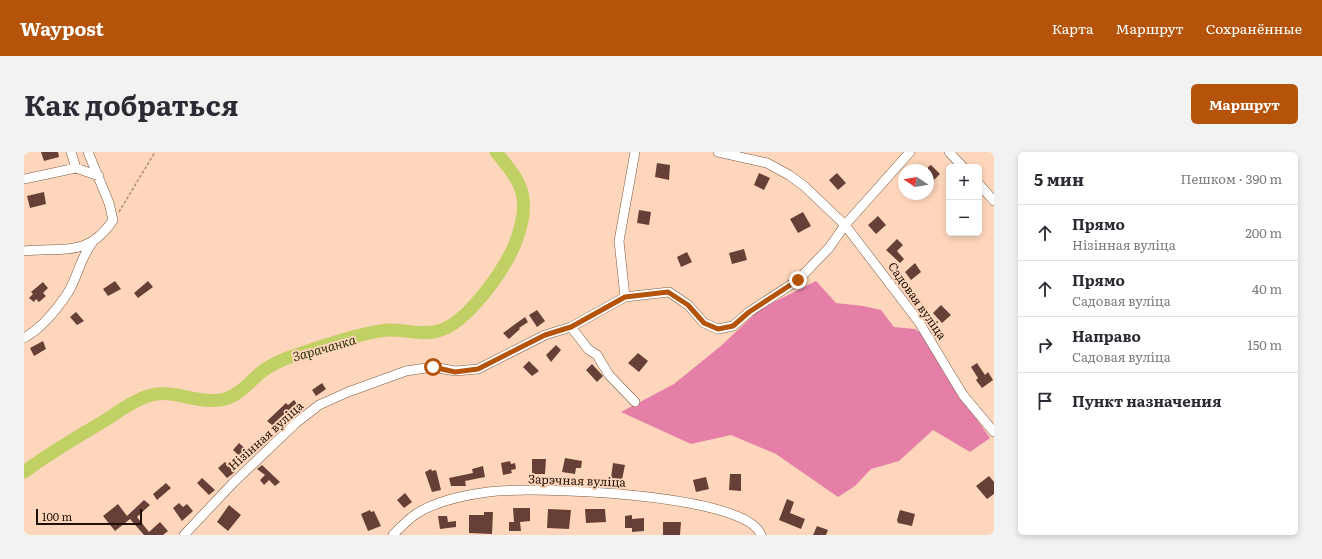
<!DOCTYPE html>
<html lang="ru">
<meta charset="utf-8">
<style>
body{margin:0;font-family:Literata,serif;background:#f2f2f3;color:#2b2b33}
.controls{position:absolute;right:12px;top:12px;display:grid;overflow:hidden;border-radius:6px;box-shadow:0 2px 6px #0003}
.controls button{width:36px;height:36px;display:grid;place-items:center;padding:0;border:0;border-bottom:1px solid #e1e1e2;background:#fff;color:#2b2b33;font:20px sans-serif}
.compass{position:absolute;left:874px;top:12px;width:36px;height:36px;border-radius:50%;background:#fff;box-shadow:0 2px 6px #0003;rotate:282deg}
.scale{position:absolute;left:12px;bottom:10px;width:106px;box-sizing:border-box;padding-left:4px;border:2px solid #1f1108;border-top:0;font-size:11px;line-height:14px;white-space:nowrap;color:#1f1108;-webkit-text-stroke:3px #fdd6bb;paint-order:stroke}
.stop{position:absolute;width:12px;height:12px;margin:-9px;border:3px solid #b45309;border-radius:50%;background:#fff}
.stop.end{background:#b45309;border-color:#fff;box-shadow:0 1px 4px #0008}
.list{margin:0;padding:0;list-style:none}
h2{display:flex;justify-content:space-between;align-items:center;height:52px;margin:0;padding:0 16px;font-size:17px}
h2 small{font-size:13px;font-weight:400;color:#7c7c81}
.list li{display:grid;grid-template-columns:26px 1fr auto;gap:12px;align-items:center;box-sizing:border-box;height:56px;padding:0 16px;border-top:1px solid #e1e1e2}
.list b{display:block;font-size:15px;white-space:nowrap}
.list p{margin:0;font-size:13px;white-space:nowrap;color:#7c7c81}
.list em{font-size:13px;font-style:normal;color:#7c7c81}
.icon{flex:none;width:22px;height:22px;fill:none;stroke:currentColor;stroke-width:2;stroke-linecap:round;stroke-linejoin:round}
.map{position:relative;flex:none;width:970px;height:383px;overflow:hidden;border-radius:6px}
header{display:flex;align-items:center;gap:24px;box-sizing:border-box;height:56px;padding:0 20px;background:#b45309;color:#fff}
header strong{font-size:19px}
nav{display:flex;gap:22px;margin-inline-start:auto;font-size:14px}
.intro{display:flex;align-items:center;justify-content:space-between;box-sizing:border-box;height:96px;padding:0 24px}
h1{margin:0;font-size:28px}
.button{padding:10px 18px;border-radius:6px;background:#b45309;color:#fff;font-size:14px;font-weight:700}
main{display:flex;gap:24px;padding:0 24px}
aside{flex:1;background:#fff;border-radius:6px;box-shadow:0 2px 6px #0003}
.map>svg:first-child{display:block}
.forest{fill:#e57fa8}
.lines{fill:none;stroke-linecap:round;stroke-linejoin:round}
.river{stroke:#c1d065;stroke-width:13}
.building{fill:#664036}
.minor-casing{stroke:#7b5a42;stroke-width:10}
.path{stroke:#ab8d78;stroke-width:1.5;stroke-dasharray:3 2;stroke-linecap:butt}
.minor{stroke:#fff;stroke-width:9}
.route{stroke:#b45309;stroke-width:5}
.labels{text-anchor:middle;stroke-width:4;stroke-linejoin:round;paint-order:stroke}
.street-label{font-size:12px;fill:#1f1108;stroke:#fdd6bb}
.water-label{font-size:13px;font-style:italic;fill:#34390c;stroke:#fdd6bb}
</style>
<header>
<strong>Waypost</strong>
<nav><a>Карта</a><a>Маршрут</a><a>Сохранённые</a></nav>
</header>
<div class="intro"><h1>Как добраться</h1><a class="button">Маршрут</a></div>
<main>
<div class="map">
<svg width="970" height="383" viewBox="0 0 970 383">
<rect width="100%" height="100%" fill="#fdd6bb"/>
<path class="forest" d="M792,129l20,22 27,3 18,4 13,17 21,2 9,6 20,38 46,65 -20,14 -37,-22 -34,31 -28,8 -16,17 -17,11 -62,-43 -45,-19 -40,9 -70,-32 53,-28 48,-39 38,-36z"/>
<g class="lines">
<path class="river" d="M0,320c25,-19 53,-35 80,-51 14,-9 28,-20 44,-25 25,-9 51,10 77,3 14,-4 24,-16 35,-26 10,-8 23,-14 36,-18 29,-10 61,-21 91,-25 17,-1 35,6 51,1 29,-7 68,-63 78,-90 5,-13 9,-29 7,-43 -3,-19 -16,-32 -27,-46"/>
</g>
<path class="building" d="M17,0h17l1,5 -15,4z
M633,11l13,2 -1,15 -14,-3z
M907,13l9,9 -8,8 -4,-4v-11z
M735,21l11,5 -6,12 -10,-5z
M813,21l9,10 -8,7 -9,-10z
M20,40l2,12 -16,4 -3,-12z
M615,58l12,2 -2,13 -12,-2z
M779,60l8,14 -13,7 -8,-14z
M854,64l8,9 -10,9 -8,-9z
M873,87l6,6 -6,6 7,8 -4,4 -14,-13z
M720,97l3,11 -15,4 -3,-11z
M663,100l5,10 -11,5 -4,-10z
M891,111l6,9 -10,8 -6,-8z
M91,129l6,8 -13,7 -5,-7z
M124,129l5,6 -15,11 -4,-5z
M19,130l5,6 -5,5 3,3 -7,6 -3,-3 -2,3 -5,-4 4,-4 -2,-2z
M917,153l10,10 -9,8 -9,-10z
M513,158l8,11 -8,6 -8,-12z
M52,160l8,9 -7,4 -7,-8z
M501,165l3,5 -9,6 1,1 -11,10 -6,-6z
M19,189l3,8 -12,7 -4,-8z
M532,193l5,5 -10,12 -5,-7z
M614,201l10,8 -9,11 -11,-9z
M505,209l10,10 -7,5 -9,-9z
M953,211l8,12 3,-3 5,8 -11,8 -6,-8 2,-2 -7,-11z
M568,212l11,12 -6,6 -11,-12z
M298,231l4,6 -10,7 -4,-6z
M270,248l8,10 -9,5 1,2 -6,5 -4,-3 -9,12 -4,-3 1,-3 -5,-4 19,-18 2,2z
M215,291l11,10 -6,7 -11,-10z
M541,306l17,3 -1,7h-5l-1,6 -13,-2z
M508,307h14l-1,15h-13z
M486,309l1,3 4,-1 1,6 -5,1 1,3 -9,2 -2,-12z
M201,310l10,10 -8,6 -9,-10z
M589,311l12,2 -3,15 -11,-2z
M238,313l18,17 -5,4 -6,-6 -5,5 -4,-5 5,-5 -8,-6z
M459,314l2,11 -20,4 1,5h-15l-2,-8 24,-5 -1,-4z
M407,317l1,2 4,-1 5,20 -9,2 -7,-20z
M706,322h11v17l-12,-1z
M965,324l5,6v12l-7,5 -11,-13z
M682,325l3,12 -13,3 -3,-12z
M178,326l13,12 -6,5 -12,-12z
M142,331l5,5 -14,12 -4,-6z
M381,341l7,9 -8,6 -7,-8z
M763,347l7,3 -4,11 15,6 -4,10 -22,-9z
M120,348l6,5 -13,12 12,15 11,-10 8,9 -5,4h-19l-14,-16 -15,12 -12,-15 15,-12 9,12z
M155,351l4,4 4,-3 6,7 -11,10 -9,-13z
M205,353l12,10 -13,16 -11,-9z
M489,356h17v13l-10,1 1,9h-12v-9h5z
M524,357l23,1 -2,19 -22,-1z
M561,357h20l1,13 -20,1z
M346,358l1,2 3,-1 7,15 -13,5 -7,-17z
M876,358l15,4 -3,12 -14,-3 -1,-3z
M460,360h9l-1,22 -23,-1v-18h15z
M608,363v4l12,-1v13l-12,1v-4h-7v-12z
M414,364h9l1,6 8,-1v6l-16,2z
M639,370h18l-1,13h-17z
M793,374l11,4 -2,5h-13z"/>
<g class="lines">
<defs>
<path id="minor" d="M47,0l5,16
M694,0l49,11 22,12 15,11 41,39 74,97 44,73 31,37
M925,0l14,15
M0,27l52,-11 23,8
M955,32l15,17
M0,99c38,-4 64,7 89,-31l-4,-17 -21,-51
M601,145l-6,-56 16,-89
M547,175l17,22 9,6 12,20 26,27
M0,186c18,-10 34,-30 45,-47 9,-16 12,-34 23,-48
M160,383l49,-52 63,-60 23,-18 29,-13 58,-21 27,-4 22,4 23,-2 67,-34 26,-8 54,-30 44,-5 19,13 16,18 14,6 15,-3 16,-14 49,-32 31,-32 16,-23 65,-73
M369,383c7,-7 15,-16 23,-21 20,-13 49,-19 72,-22 42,-6 258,1 273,43"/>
</defs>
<use href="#minor" class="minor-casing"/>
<path class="path" d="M95,60l36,-60"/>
<use href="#minor" class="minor"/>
</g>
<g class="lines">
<path class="route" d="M409,215l22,5 23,-3 67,-34 26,-8 54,-30 43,-5 20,13 16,18 14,6 15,-3 16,-14 49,-32"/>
</g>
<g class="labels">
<g class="street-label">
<text transform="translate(893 149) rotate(55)" y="4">Садовая вуліца</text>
<text transform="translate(242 284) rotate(-42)" y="4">Нізінная вуліца</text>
<text transform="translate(553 329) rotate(2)" y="4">Зарэчная вуліца</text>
</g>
<g class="water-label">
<text transform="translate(300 196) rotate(-16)" y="5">Зарачанка</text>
</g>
</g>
</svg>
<div class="controls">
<button>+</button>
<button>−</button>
</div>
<svg class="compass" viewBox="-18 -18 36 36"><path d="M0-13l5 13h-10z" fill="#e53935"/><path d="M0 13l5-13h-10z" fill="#7c7c81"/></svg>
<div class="scale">100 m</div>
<div class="stop" style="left:409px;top:215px"></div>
<div class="stop end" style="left:774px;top:128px"></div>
</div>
<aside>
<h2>5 мин<small>Пешком · 390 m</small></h2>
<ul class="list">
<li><svg class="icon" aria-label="ahead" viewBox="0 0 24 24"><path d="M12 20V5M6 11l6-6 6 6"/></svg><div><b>Прямо</b><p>Нізінная вуліца</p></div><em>200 m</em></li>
<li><svg class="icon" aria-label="ahead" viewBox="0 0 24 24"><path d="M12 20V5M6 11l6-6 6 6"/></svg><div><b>Прямо</b><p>Садовая вуліца</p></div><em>40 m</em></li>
<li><svg class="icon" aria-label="right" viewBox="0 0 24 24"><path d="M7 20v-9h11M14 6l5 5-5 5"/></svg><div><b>Направо</b><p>Садовая вуліца</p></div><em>150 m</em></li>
<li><svg class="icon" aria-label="arrive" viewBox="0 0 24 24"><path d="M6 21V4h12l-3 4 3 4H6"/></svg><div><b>Пункт назначения</b></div></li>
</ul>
</aside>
</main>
